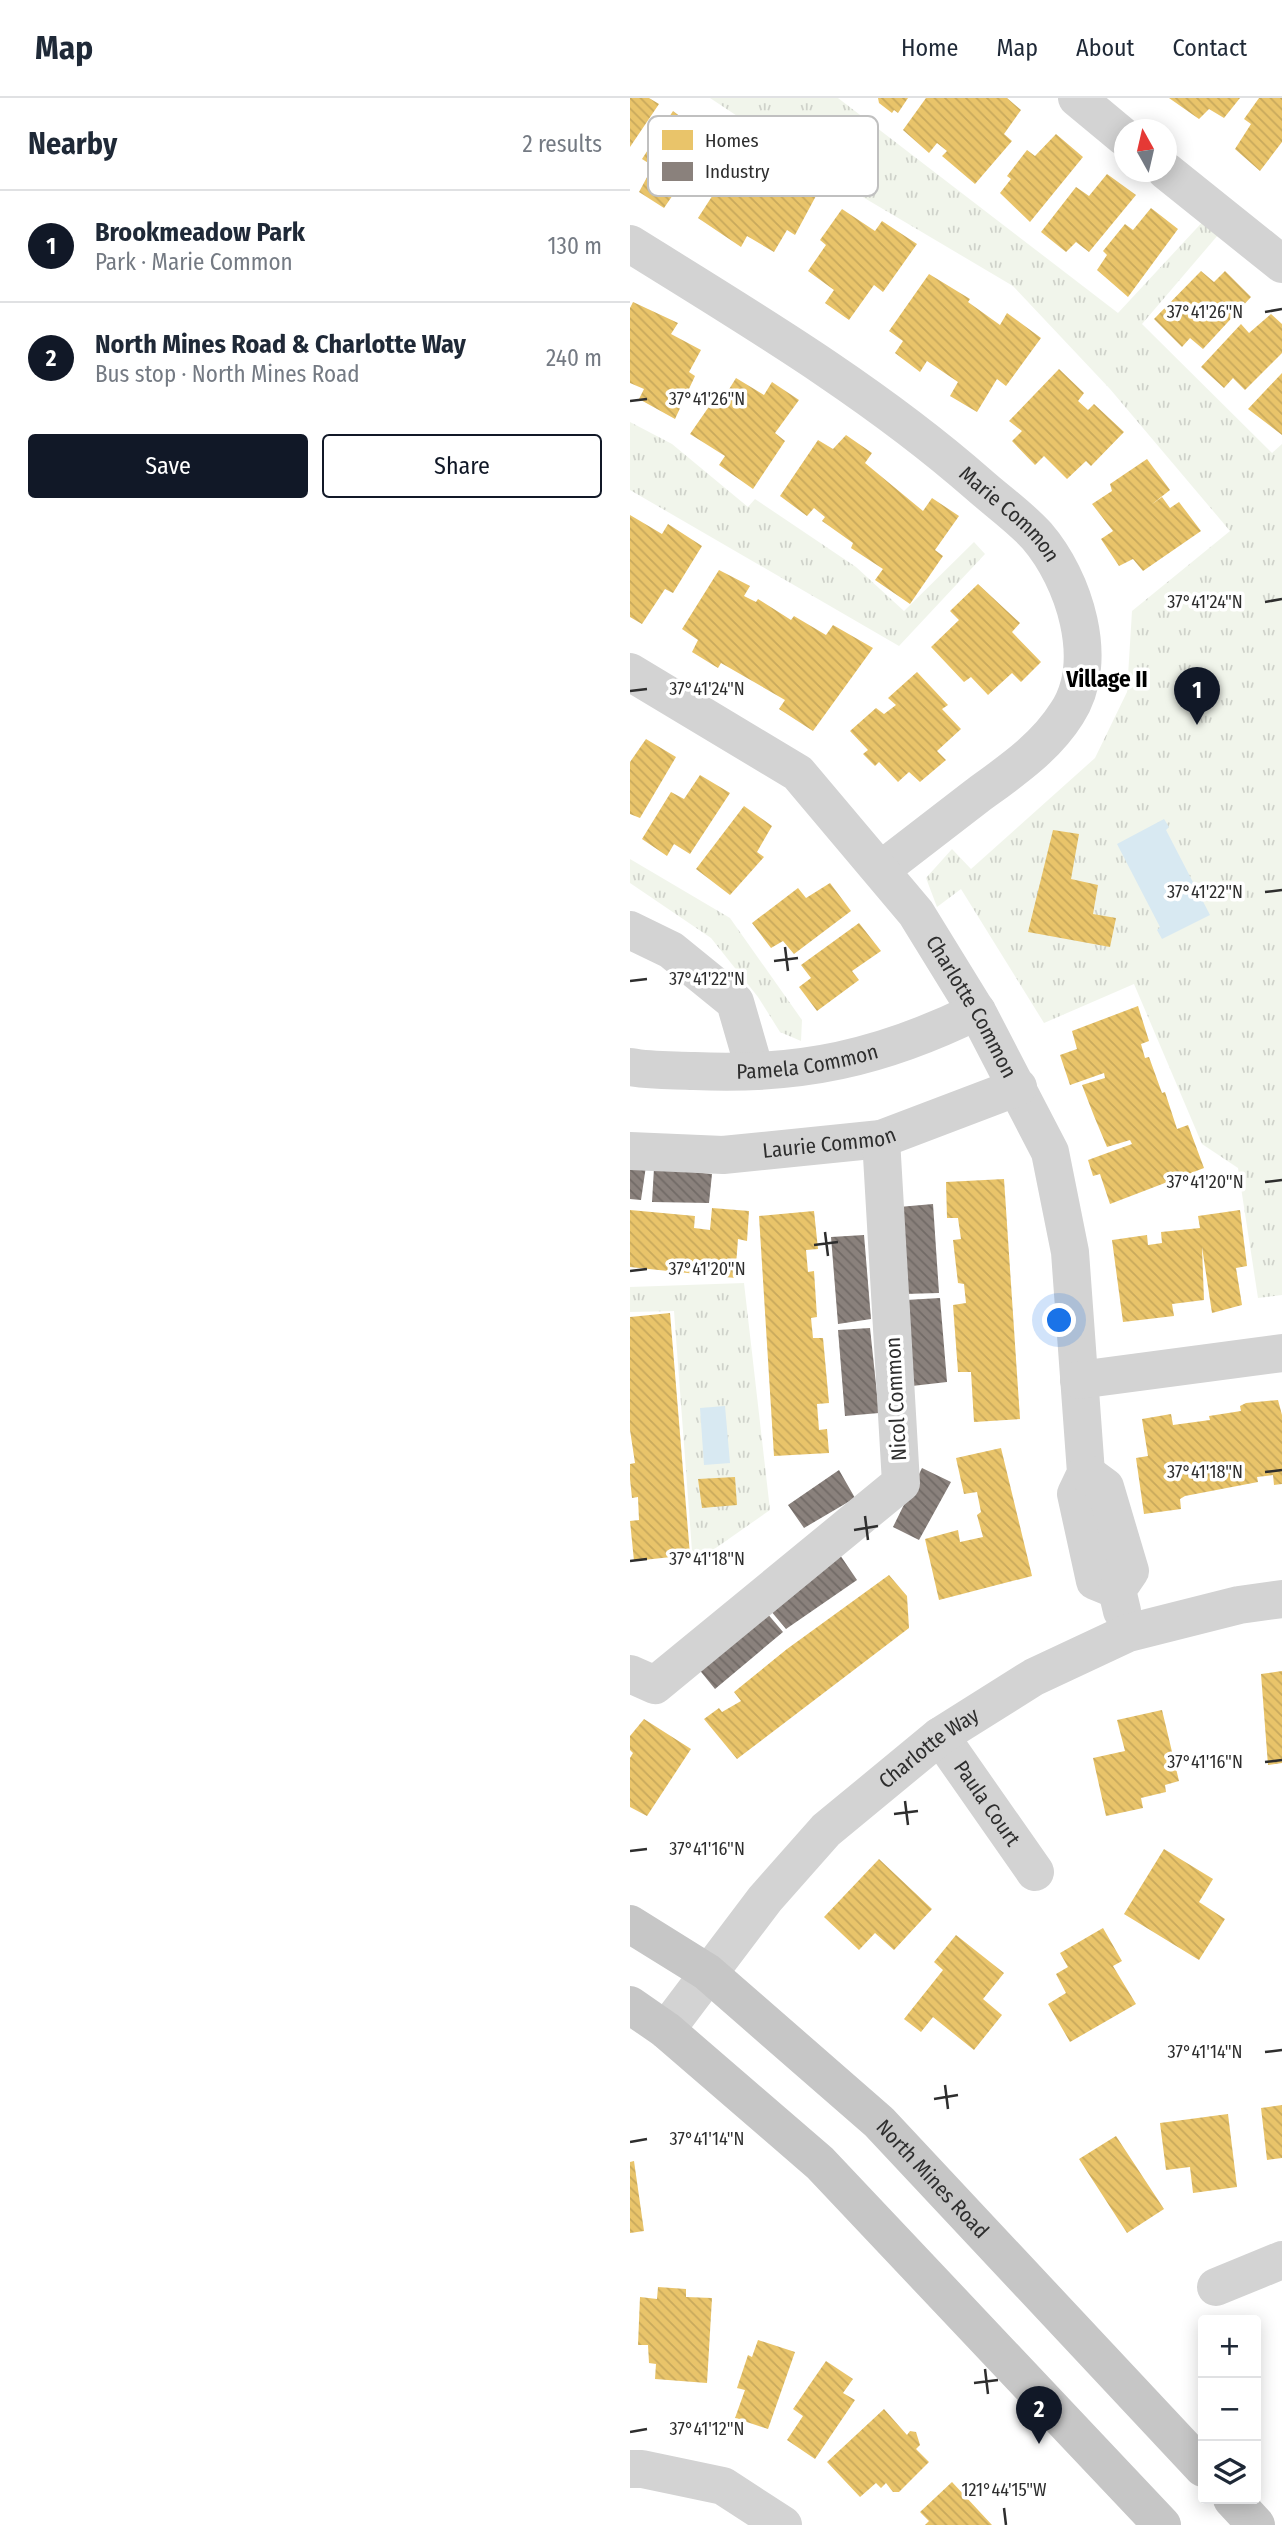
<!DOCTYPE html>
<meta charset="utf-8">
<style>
body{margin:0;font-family:"Fira Sans Condensed",sans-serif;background:#f2f2f3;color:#1f2937}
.controls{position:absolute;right:21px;bottom:21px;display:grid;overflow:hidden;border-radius:7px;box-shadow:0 4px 18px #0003}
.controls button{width:63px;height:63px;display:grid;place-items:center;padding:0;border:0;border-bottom:2px solid #e0e1e3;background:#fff;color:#1f2937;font:35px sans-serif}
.compass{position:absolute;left:484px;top:21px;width:63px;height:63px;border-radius:50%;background:#fff;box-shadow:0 4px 18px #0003;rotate:352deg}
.you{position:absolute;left:430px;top:1223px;width:24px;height:24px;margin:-18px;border:5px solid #fff;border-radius:50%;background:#1a73e8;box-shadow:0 0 0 10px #1a73e833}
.badge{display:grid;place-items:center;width:46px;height:46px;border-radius:50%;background:#111827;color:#fff;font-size:23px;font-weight:700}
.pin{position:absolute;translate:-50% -58px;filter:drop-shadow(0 2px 4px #0008)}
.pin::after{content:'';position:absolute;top:37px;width:24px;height:21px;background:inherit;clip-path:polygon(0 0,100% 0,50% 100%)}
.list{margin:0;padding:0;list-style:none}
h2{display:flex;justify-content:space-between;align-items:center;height:91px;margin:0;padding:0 28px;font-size:30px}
h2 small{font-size:23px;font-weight:400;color:#747a83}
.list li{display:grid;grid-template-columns:46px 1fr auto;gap:21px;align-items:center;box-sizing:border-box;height:112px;padding:0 28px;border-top:2px solid #e0e1e3}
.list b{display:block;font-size:26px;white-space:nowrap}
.list p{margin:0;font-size:23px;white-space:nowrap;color:#747a83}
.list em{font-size:23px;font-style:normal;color:#747a83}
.actions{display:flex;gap:14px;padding:21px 28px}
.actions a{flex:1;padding:16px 0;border:2px solid #111827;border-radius:7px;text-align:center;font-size:24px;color:#111827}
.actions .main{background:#111827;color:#fff}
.icon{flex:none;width:38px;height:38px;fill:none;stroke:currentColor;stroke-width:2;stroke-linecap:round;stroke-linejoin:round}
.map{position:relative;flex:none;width:652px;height:2427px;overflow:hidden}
header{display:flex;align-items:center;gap:42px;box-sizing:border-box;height:98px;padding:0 35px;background:#fff;border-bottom:2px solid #e0e1e3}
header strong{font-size:33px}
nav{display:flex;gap:38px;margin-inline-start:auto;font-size:24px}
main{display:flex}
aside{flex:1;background:#fff}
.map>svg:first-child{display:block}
.park{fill:url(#park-tufts)}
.water{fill:#d8e9f2}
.homes{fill:url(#homes-back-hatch)}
.industry{fill:url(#industry-back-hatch)}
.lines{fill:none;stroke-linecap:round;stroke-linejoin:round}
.minor{stroke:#d3d3d3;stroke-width:38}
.major{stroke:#c6c6c6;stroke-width:38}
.ticks{fill:none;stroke:#2e2e2e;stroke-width:2.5}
.labels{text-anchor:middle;stroke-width:7;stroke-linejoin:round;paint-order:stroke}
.street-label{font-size:21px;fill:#2e2e2e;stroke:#fff}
.neighbourhood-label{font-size:23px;font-weight:bold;fill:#000;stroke:#fff}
.key{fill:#fff;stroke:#c0c0c0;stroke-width:2}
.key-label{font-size:19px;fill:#2e2e2e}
.ticks-label{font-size:18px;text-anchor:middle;fill:#2e2e2e;stroke:#fff;stroke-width:7;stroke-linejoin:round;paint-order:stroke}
</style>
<header>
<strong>Map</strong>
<nav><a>Home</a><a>Map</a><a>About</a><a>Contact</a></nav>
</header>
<main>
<aside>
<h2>Nearby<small>2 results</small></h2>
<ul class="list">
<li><span class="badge">1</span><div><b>Brookmeadow Park</b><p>Park · Marie Common</p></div><em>130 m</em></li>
<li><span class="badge">2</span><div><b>North Mines Road &amp; Charlotte Way</b><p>Bus stop · North Mines Road</p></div><em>240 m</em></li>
</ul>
<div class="actions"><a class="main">Save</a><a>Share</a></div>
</aside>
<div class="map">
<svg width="652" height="2427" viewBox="0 0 652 2427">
<defs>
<pattern id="park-tufts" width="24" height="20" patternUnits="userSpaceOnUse" patternTransform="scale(1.75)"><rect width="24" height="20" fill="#f1f5eb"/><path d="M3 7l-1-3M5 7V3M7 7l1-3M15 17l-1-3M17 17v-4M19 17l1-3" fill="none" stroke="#cfd2ca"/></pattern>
<pattern id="homes-back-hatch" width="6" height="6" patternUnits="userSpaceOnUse" patternTransform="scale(1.75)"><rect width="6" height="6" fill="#e9c46a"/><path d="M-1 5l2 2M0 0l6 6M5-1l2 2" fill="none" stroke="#c8a95c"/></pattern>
<pattern id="industry-back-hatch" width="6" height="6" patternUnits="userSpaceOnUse" patternTransform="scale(1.75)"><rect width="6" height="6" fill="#8a817c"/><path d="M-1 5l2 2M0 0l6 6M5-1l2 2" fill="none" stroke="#716a66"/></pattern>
</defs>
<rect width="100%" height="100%" fill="#fff"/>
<path class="park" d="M80,0h128l280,215 90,-97 16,12 -82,96 130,129 10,-9v851l-24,3 -20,-130 -36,-24 -68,-160 -90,39 -83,-134 -24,18 -11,-29 26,-29 19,20 124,-111 32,-66 5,-81 98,-80 -120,-142 -97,-103 -179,-106z
M0,324l42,22 76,63 7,-8 101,68 48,44 70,-69 11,12 -86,92 -269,-156z
M0,761l100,59 72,102 -1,21 -21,-9 -22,-35 -47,-59 -81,-55z
M114,1185l26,227 -77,54 -19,-253 -44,1v-25z"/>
<path class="water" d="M534,721l5,8 -3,3 44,85 -48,24 -5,-9 3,-3 -43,-83z
M95,1308l5,57 -26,2 -4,-57z"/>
<path class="homes" d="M0,0h19l10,6 -29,43z
M248,0h30l-10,15 -4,-3 -2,3 -13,-10z
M296,0h81l14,12 -17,24 8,7 -37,43 -33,-28 5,-5 -10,-8 -8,10 -26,-23z
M539,0h71l-16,20 -15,-9 -10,10z
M629,0h23v44l-22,29 -25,-22 16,-25 -7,-5z
M43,13l25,19 -5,12 10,9 -39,57 -25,-16 14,-26 -11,-7z
M426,36l27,23 -53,65 -30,-29 11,-14 -4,-3 20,-26 8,6z
M110,50l30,18 -4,9 13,6 5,-9 33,22 -22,41 -8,-5 -13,22 -27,-16 -6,11 -43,-29 22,-34 -6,-3 8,-15 5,3z
M477,76l29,21 -47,57 -13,-10 -10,10 -25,-20 35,-45 13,9z
M521,110l27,21 -50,68 -31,-27 10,-15 -4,-4 22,-27 8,6z
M212,111l33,22 7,-10 35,23 -34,48 -9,-7 -25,35 -24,-17 9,-13 -26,-19 18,-26 -6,-5z
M571,173l13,11 11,-11 26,26 -48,52 -13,-11 -8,9 -28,-28z
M299,176l41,25 -2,3 32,23 7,-12 34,25 -35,48 -9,-7 -20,33 -27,-16 8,-14 -31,-21 -7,11 -25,-19 8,-12 -14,-10z
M3,204l45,21 -7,11 30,16 -12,22 6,4 -20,43 -36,-20 5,-10 -14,-6v-75z
M641,216l11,10v29l-37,37 -12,-12 -9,10 -23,-21 40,-43 8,9z
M429,271l25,24 -6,8 10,9 6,-6 30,28 -33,34 -5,-5 -19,18 -23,-23 -9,9 -23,-24 10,-10 -13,-10z
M652,275v62l-34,-26z
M106,280l28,17 8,-13 27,18 -24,33 10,8 -32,48 -34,-24 6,-9 -35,-22 27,-39 6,4z
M216,337l26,18 -7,10 58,48 9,-13 27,18 -24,34 8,6 -33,48 -35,-24 8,-11 -32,-21 2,-5 -31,-22 3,-4 -11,-9 -7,8 -27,-20 38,-56 15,9z
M517,361l23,31 -19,15 11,-8 8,11 9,-6 22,29 -58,40 -10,-12 -14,7 -18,-27 12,-8 -21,-27 20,-13 -2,-7z
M0,417l32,19 6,-10 34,22 -29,47 -8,-4 -23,35 -12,-7z
M89,472l31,16 -6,10 12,6 2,-3 33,21 3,-4 32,19 7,-10 40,23 -60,83 -34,-22 6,-9 -64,-37 -3,5 -26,-16 6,-12 -16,-11z
M348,486l42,39 -8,9 29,30 -20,20 -9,-9 -24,22 -17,-18 -7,5 -33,-35 28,-27 -9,-9z
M287,574l31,33 -6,4 19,20 -24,22 9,9 -26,22 -11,-10 -11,10 -19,-20 -4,4 -12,-12 5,-4 -18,-19 26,-23 8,6 12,-9 -8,-7z
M16,641l30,18 -36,61 -10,-4v-52z
M70,677l30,18 -40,61 -16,-10 -7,12 -25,-17 29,-47 13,7z
M114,708l28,20 -15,26 7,5 -34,38 -34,-26z
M423,732l26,4 -8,45 27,6 -5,29 23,4 -6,29 -82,-15z
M200,785l21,28 -57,43 -11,-13 -12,7 -19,-25 46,-35 8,10z
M229,825l22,28 -29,20 7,9 -42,31 -18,-24 12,-9 -10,-13z
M508,908l11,35 -8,3 4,14 4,-1 13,36 3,-1 12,37 11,-4 16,43 -94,36 -10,-30 -7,2 -5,-16 44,-16 -2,-4 -23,7 -13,-31 -12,-31 23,-7 -1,-5 -34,12 -10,-30 17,-6 -5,-18z
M374,1081l16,240 -46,3 -3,-50h-13l-5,-67 13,-2 -2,-19 -6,-1 -5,-43 8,-1 -3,-21h-11l-1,-36z
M82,1110l37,3 -2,30 -9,-2 -3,39 -105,-11v-57l65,6 -1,12 16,2z
M610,1112l7,56 -11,2 6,37 -30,8 -10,-66 2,53 -32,4 2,12 -51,6 -11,-82 35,-5 1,10 14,-2 -1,-11 39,-4 -2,-12z
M184,1113l4,38 -12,1 2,22 6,-1 3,46 -6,1 2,20h10l6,65 -12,1 2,26 8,-1 2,24 -55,3 -15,-240z
M40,1215l20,242 -56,6 -4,-40 9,-1 -1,-23 -6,1 -2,-19v-15l5,-1 -5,-33v-113z
M648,1302l4,15v69l-8,1 -1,-10 -16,2 1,5 -73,14 -5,3 1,10 -37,5 -8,-56 12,-2 -6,-37 29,-5 2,11 37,-5 -1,-4 32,-5 -1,-5 6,-3z
M371,1350l31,128 -93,24 -14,-61 33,-9 2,12 23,-5 -6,-22 4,-3 -4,-20 -13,2 -8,-36z
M105,1379l2,28 -35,3 -4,-29z
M259,1477l18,21 2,32 -172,131 -33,-40 15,-11 3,4 19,-11 -7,-9 53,-43z
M652,1573v92l-14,2 -7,-91z
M532,1612l17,71 -14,4 1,7 -25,6 2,10 -37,8 -13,-58 32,-7 -8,-31z
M14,1621l47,30 -44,67 -17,-9v-49l3,-5 -3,-3v-14z
M534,1751l49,30 -14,23 26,17 -26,41 -75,-46z
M249,1761l53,50 -38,41 -19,-17 -16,17 -35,-33z
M473,1830l19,33 -9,5 23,38 -66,38 -22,-38 18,-11 -10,-19 12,-7 -8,-14z
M326,1837l48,38 -21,26 19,16 -28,35 -41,-33 -12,15 -17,-13 39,-49 -9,-8z
M652,2007v53l-15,2 -6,-52z
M598,2016l9,73 -44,6 -3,-26 -24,3 -6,-47z
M486,2038l48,73 -37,24 -48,-74z
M4,2063l10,70 -14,2v-71z
M28,2189l28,2v8l26,1 -5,85 -52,-4 1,-15 -7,-1 -1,-18h-10l2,-48 17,2z
M128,2242l37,12 -27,77 -33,-11 10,-28 -8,-2 11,-33 4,2z
M196,2263l27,18 -10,14 12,7 -40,59 -28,-19 16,-24 -10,-7z
M254,2311l23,26 3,-4 6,1 4,13 -4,4 13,13 -30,30h-6l-7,-9 -5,5 -5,-5 -16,14 -33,-35z
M322,2384l40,43h-67l4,-4 -9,-9z"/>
<path class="industry" d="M0,1066l16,2 -5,34 -11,-1z
M24,1070l58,6 -3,29 -57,-1z
M303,1106l6,89 -35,1 -5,-87z
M234,1137l7,84 -33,5 -7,-87z
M310,1200l7,84 -35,4 -6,-86z
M240,1230l9,85 -34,3 -7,-86z
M292,1370l29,14 -32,58 -26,-13z
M209,1372l16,28 -51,30 -16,-23z
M208,1454l19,28 -71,49 -21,-25z
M130,1507l23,27 -68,57 -22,-27z"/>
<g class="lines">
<g class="minor">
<path d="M447,0l47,39"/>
<path d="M536,73l116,93"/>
<path id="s1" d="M0,146c119,74 242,147 348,240 19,17 42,33 59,52 37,43 64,125 30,177 -22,35 -56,58 -89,82 -32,25 -64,49 -96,74"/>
<path id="s2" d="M0,574l168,101 118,140 64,104 70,135 20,100 16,221 -10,21 19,87 22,9"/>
<path d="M0,832l41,20 64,52 20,69"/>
<path id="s3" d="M0,969c21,4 43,3 64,4 105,5 188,-13 283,-60"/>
<path id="s4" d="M0,1053l93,4 158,-16 137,-52"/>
<path d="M449,1282l203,-27"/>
<path d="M456,1375l19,14 25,84 -13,19 5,21"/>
<path d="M0,1576l25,11 246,-202 -20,-344"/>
<path id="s5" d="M310,1638l95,136"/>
<path id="s6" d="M36,1932l99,-131 61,-69 114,-94 94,-59 94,-44 111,-28 43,-6"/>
<path d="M586,2189l66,-27"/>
<path d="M0,2371h12l81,17 60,39"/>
</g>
<g class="major">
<path id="s7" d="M0,1826l77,48 172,150 324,346"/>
<path d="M0,1907l36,25 154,133 342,362"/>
<path d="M602,2401l24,26"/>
</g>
</g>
<path class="ticks" d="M635,214l17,-3M0,303l17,-2M635,504l17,-3M0,593l17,-2M635,794l17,-2M155,849l3,24M144,863l24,-3M0,883l17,-2M635,1084l17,-2M195,1134l3,24M184,1147l24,-3M0,1173l17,-2M635,1374l17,-2M235,1418l3,24M224,1432l24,-4M0,1463l17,-2M635,1664l17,-2M275,1703l3,24M264,1716l24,-3M0,1753l17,-2M635,1954l17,-2M315,1987l3,24M304,2001l24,-4M0,2044l17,-3M355,2271l3,25M344,2285l24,-3M0,2334l17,-3M374,2410l2,17"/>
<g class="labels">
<g class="street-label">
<text dy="7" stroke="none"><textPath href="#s1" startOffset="467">Marie Common</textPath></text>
<text dy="7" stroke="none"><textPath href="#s2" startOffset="488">Charlotte Common</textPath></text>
<text dy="7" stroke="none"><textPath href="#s3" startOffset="178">Pamela Common</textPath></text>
<text dy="7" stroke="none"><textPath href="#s4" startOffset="200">Laurie Common</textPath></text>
<text transform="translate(266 1301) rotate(-93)" y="7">Nicol Common</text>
<text dy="7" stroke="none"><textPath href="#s6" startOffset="388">Charlotte Way</textPath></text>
<text dy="7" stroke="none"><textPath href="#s5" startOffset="82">Paula Court</textPath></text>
<text dy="7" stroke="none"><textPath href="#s7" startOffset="397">North Mines Road</textPath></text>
</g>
<g class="neighbourhood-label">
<text x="477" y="589">Village II</text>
</g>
</g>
<rect x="18" y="18" width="230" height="80" rx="10" class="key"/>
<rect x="32" y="32" width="31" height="20" fill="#e9c46a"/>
<rect x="32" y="64" width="31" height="19" fill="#8a817c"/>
<g class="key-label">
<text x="75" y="49">Homes</text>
<text x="75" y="80">Industry</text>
</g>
<g class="ticks-label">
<text x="575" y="220">37°41'26"N</text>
<text x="77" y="307">37°41'26"N</text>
<text x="575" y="510">37°41'24"N</text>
<text x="77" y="597">37°41'24"N</text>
<text x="575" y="800">37°41'22"N</text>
<text x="77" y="887">37°41'22"N</text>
<text x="575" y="1090">37°41'20"N</text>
<text x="77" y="1177">37°41'20"N</text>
<text x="575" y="1380">37°41'18"N</text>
<text x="77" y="1467">37°41'18"N</text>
<text x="575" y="1670">37°41'16"N</text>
<text x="77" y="1757">37°41'16"N</text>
<text x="575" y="1960">37°41'14"N</text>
<text x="77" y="2047">37°41'14"N</text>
<text x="77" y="2337">37°41'12"N</text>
<text x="374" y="2398">121°44'15"W</text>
</g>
</svg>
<div class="controls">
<button>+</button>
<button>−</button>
<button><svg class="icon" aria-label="layers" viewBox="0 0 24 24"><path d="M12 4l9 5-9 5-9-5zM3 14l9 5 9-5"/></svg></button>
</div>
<svg class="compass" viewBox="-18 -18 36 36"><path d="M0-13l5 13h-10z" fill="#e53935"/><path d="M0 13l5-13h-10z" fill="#747a83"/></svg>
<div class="you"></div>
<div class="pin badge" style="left:567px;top:627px">1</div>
<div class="pin badge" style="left:409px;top:2346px">2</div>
</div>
</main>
